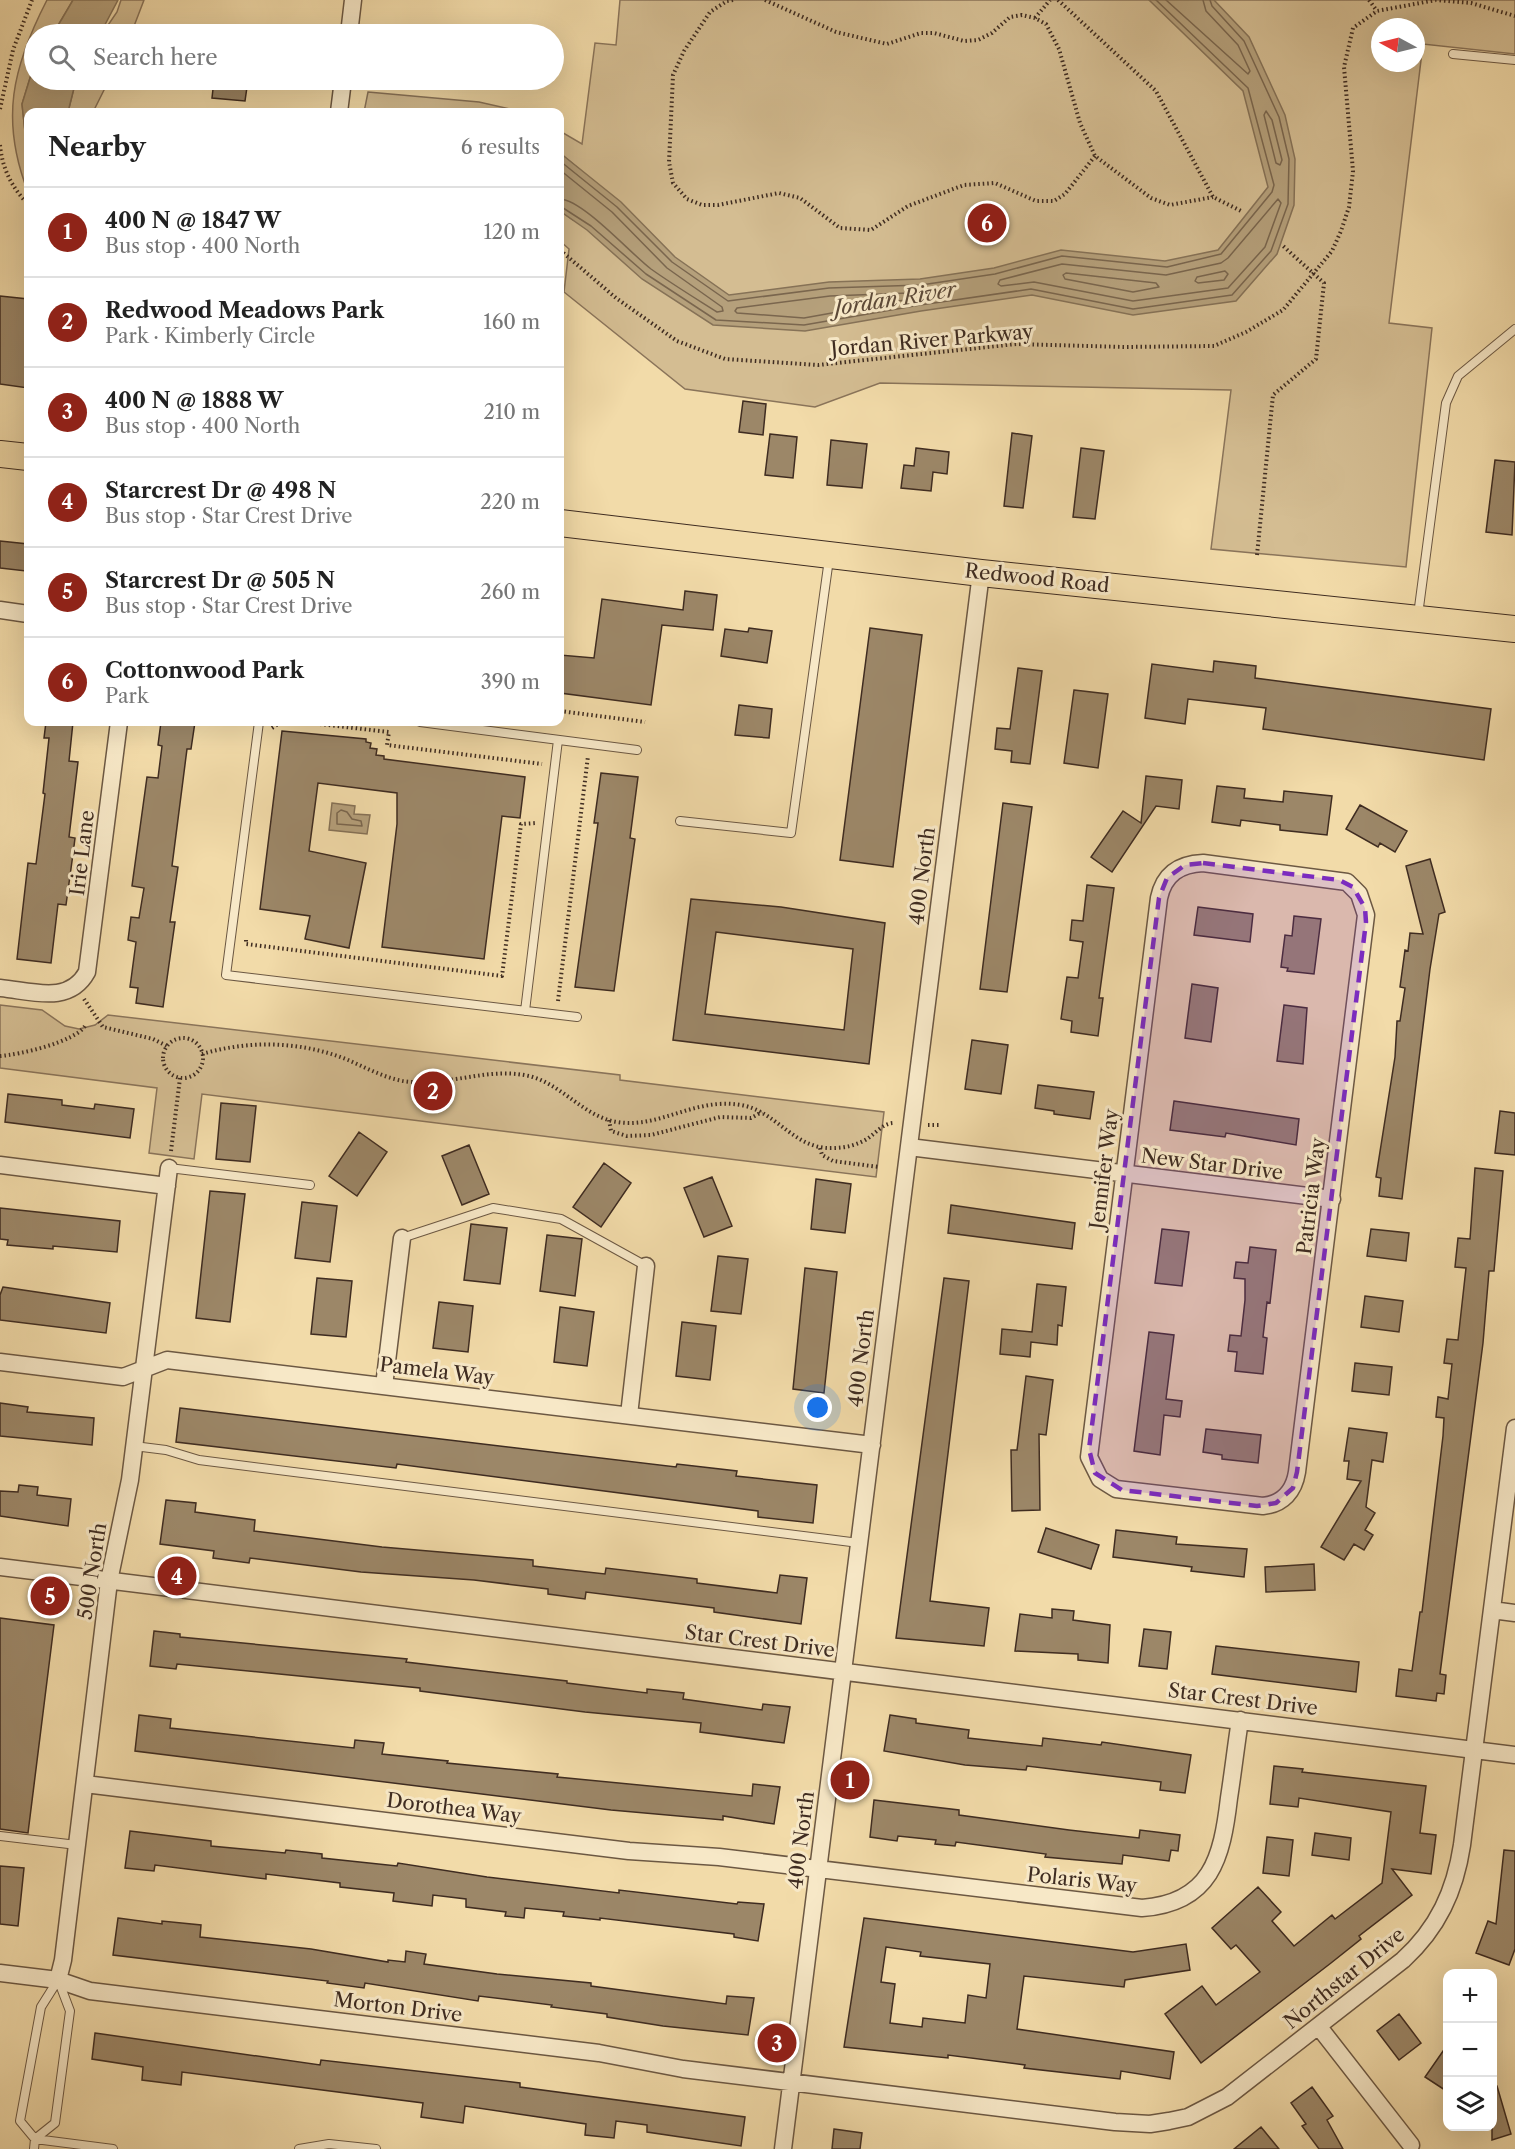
<!DOCTYPE html>
<meta charset="utf-8">
<style>
body{margin:0;font-family:"Libre Caslon Text",serif;background:#f2f2f2;color:#222}
.controls{position:absolute;right:18px;bottom:18px;display:grid;overflow:hidden;border-radius:12px;box-shadow:0 6px 24px #0002}
.controls button{width:54px;height:54px;display:grid;place-items:center;padding:0;border:0;border-bottom:2px solid #e0e0e0;background:#fff;color:#222;font:30px sans-serif}
.compass{position:absolute;left:1371px;top:18px;width:54px;height:54px;border-radius:50%;background:#fff;box-shadow:0 6px 24px #0002;rotate:277deg}
.you{position:absolute;left:818px;top:1408px;width:21px;height:21px;margin:-15px;border:4px solid #fff;border-radius:50%;background:#1a73e8;box-shadow:0 0 0 9px #1a73e833}
.badge{display:grid;place-items:center;width:39px;height:39px;border-radius:50%;background:#8f2418;color:#fff;font-size:20px;font-weight:700}
.pin{position:absolute;translate:-50% -50%;border:3px solid #fff;box-shadow:0 2px 6px #0006}
.list{margin:0;padding:0;list-style:none}
h2{display:flex;justify-content:space-between;align-items:center;height:78px;margin:0;padding:0 24px;font-size:26px}
h2 small{font-size:20px;font-weight:400;color:#767676}
.list li{display:grid;grid-template-columns:39px 1fr auto;gap:18px;align-items:center;box-sizing:border-box;height:90px;padding:0 24px;border-top:2px solid #e0e0e0}
.list b{display:block;font-size:22px;white-space:nowrap}
.list p{margin:0;font-size:20px;white-space:nowrap;color:#767676}
.list em{font-size:20px;font-style:normal;color:#767676}
.icon{flex:none;width:33px;height:33px;fill:none;stroke:currentColor;stroke-width:2;stroke-linecap:round;stroke-linejoin:round}
.map{position:relative;flex:none;width:1515px;height:2149px;overflow:hidden}
.search{position:absolute;background:#fff;box-shadow:0 6px 24px #0002;left:24px;top:24px;width:540px;height:66px;display:flex;align-items:center;gap:15px;box-sizing:border-box;padding:0 21px;border-radius:33px;color:#767676;font-size:22px}
.panel{position:absolute;background:#fff;box-shadow:0 6px 24px #0002;left:24px;top:108px;width:540px;height:618px;border-radius:12px}
.map>svg:first-child{display:block}
.green{fill:#d4bd92;stroke:#8a745a;stroke-width:1.5;fill-rule:evenodd}
.water{fill:#b5a07b;stroke:#867257;stroke-width:1.5}
.lines{fill:none;stroke-linecap:round;stroke-linejoin:round}
.shore{stroke:#7a664e;stroke-width:1.5}
.building{fill:#9c8768;stroke:#3f2c21;stroke-width:1.5;fill-rule:evenodd}
.lane-casing{stroke:#6c5843;stroke-width:10}
.street-casing{stroke:#6c5843;stroke-width:19}
.primary-casing{stroke:#3f2c21;stroke-width:28}
.path{stroke:#3f2c21;stroke-width:4;stroke-dasharray:1.5 3;stroke-linecap:butt}
.lane{stroke:#f7e8c7;stroke-width:8}
.street{stroke:#f7e8c7;stroke-width:16}
.primary{stroke:#f2dba9;stroke-width:26}
.marked{fill:#7b2cbf;fill-opacity:0.2;stroke:#7b2cbf;stroke-width:4.5;stroke-dasharray:12 8;stroke-linejoin:round}
.labels{text-anchor:middle;stroke-width:6;stroke-linejoin:round;paint-order:stroke}
.street-label{font-size:20px;fill:#3f2c21;stroke:#f7e8c7}
.water-label{font-size:21px;font-style:italic;fill:#5c4938;stroke:#f7e8c7}
</style>
<div class="map">
<svg width="1515" height="2149" viewBox="0 0 1515 2149">
<rect width="100%" height="100%" fill="#f2dba9"/>
<filter id="stains"><feTurbulence type="fractalNoise" baseFrequency=".00333" numOctaves="4"/><feColorMatrix values="0 0 0 0 .2 0 0 0 0 .09 0 0 0 0 .02 0 0 0 .5 -.17"/></filter>
<radialGradient id="worn" r=".72"><stop offset=".6" stop-color="#630" stop-opacity="0"/><stop offset="1" stop-color="#630" stop-opacity=".3"/></radialGradient>
<path class="green" d="M47,0h26l-20,34h-19v31l-12,39 6,55v33c-28,-72 -16,-124 19,-192z
M121,0h23l-13,34h-29l15,-22z
M620,0h895v54l-92,-10 -34,279 43,5 -26,239 -195,-18 20,-159 -351,-7 -65,24 -130,-18 -121,-97 5,-43 -9,-8v-30l13,9 6,-51 -19,-16v-22l22,13 13,-101 21,2zM1380,27h36v36h-36z
M76,80h33l-16,32h-25z
M368,92l111,10 44,10h-124l-16,-3 -19,3z
M0,1005l42,5 23,16 14,3 16,-4 13,-10 512,60v5l264,32 -8,65 -674,-83 -8,65 -45,-6 8,-65 -157,-20z"/>
<path class="water" d="M73,0h45l-18,34h-47z
M1149,0h65l35,37 36,78 10,44 -1,46 -17,49 -41,47 -103,14 -101,-20 -111,16 -116,20 -92,-6 -71,-46 -55,-49 -27,-19v-58l61,49 54,55 54,38 100,-13 91,-3 74,-11 67,-18 104,11 53,-11 50,-63 -25,-96z
M34,65v15h42l-8,32h-40v47l-6,-55z
M332,803l23,3 -1,8 16,1 -3,19 -38,-4z"/>
<g class="lines">
<path class="shore" d="M1166,0l82,74 2,-3 -12,-26 -32,-34 -3,-11
M1266,111l6,9 10,40 -2,5 -4,-2 -12,-48z
M560,161l57,46 55,55 56,39 101,-13 92,-3 74,-11 67,-18 105,11 54,-13 51,-62 2,-7 -26,-97 -92,-88
M560,170l52,42 55,56 55,39 1,4 -6,1c-22,-14 -45,-28 -66,-43 -21,-16 -68,-69 -91,-70
M1278,199l3,4 -16,44 -37,41 -95,13 -99,-19 -33,4 -3,-2 2,-4 62,-16 104,11 55,-12 7,-5z
M560,206l31,20 55,48 70,46 88,5 116,-20 111,-16 102,20 99,-14 39,-44 17,-47 1,-45 -10,-42 -35,-76 -32,-35 -2,-6
M1225,271l3,3 -4,6 -26,3 -3,-2 2,-4z
M1066,273l90,10 3,4 -26,5 -68,-13 -2,-4z
M909,293l3,2 -2,4 -106,19 -67,-5 -2,-2 2,-3 93,-12z
M341,810l6,2 5,7 9,2 1,5 -25,-2v-11z"/>
</g>
<path class="building" d="M214,80h34l-3,21 -33,-3z
M0,296l28,3v89l-28,-4z
M743,401l23,3 -3,31 -24,-3z
M1012,433l20,3 -9,72 -19,-2z
M770,434l27,3 -4,41 -28,-3z
M831,440l36,4 -5,44 -35,-3z
M916,448l33,4 -2,22 -14,-2 -2,19 -30,-3 3,-23 10,1z
M1081,448l23,3 -9,68 -22,-2z
M1495,460l20,2 -3,73 -26,-3z
M0,541l28,3 -2,27 -26,-3z
M685,591l32,4 -4,35 -51,-5 -11,80 -91,-12v-38l34,3 8,-59 81,11z
M749,628l23,3 -5,32 -46,-7 4,-27 23,3z
M870,628l52,7 -29,232 -53,-7z
M1214,661l42,5 -1,12 236,31 -7,51 -221,-31 3,-21 -78,-9 -3,25 -40,-6 7,-54 61,8z
M1018,668l24,3 -12,93 -19,-2 1,-11 -17,-2 2,-21 13,1z
M1074,690l34,4 -10,74 -34,-5z
M739,705l33,4 -3,29 -34,-3z
M46,722h27l-4,39 9,1 -9,75 6,1 -2,16 -7,51 -8,-1 -7,59 -34,-4 11,-96 8,1 9,-70 -2,-1 6,-55h-5z
M161,722h34l-4,27h-4l-15,117 6,1 -8,55h5l-12,85 -27,-4 2,-15 -8,-1 6,-45 -8,-2 3,-23 8,1 5,-30 -12,-2 15,-109 11,1 4,-32 -4,-1z
M282,731l84,8v3l5,1 -1,5 7,1 -1,6 8,1v3l141,18 -5,41 -18,-2 -18,143 -102,-12 15,-123v-31l-79,-10 -9,68 57,12 -17,85 -44,-9 5,-23 -50,-7z
M601,773l37,4 -8,61 5,1 -21,152 -39,-4 23,-164h-4z
M1146,776l36,4 -3,29 -23,-3 -44,66 -21,-15 32,-46 18,12z
M1217,786l28,3 -1,9 39,4 1,-11 48,5 -5,39 -47,-5v-5l-39,-5 -1,6 -28,-4z
M1003,803l29,4 -25,185 -27,-3z
M1360,805l47,26 -12,21 -15,-9 -2,4 -32,-18z
M1430,859l15,53 -6,2 -9,55 -28,230 -23,-3 2,-18 -5,-1 19,-120 2,-36h3l5,-33 -5,-1 5,-37 3,1 2,-18 13,1 -17,-68z
M1087,885l27,3 -15,110h4l-5,38 -27,-4 1,-11 -11,-2 6,-42 11,1 5,-36 -13,-2 2,-20 11,1z
M691,899l90,8 104,16 -16,141 -196,-24zM716,932l137,17 -9,81 -139,-16z
M1198,907l55,7 -3,28 -56,-7z
M1294,916l27,3 -7,55 -27,-3 1,-3 -7,-1 4,-32 7,1z
M1192,984l26,4 -7,54 -26,-4z
M1284,1005l23,3 -4,56 -26,-3z
M972,1040l36,5 -7,49 -36,-5z
M1038,1085l56,7 -4,27 -36,-5v-3l-19,-3z
M8,1094l54,6v5l32,4 1,-5 39,5 -4,29 -125,-16z
M1174,1101l125,18 -3,26 -70,-12 -1,4 -55,-7z
M221,1103l35,3 -6,56 -34,-3z
M1500,1111l15,2v42l-20,-2z
M359,1132l28,20 -30,44 -28,-20z
M469,1145l20,49 -27,11 -20,-49z
M604,1163l27,20 -30,44 -28,-20z
M1475,1168l28,3 -9,100h-5l-6,72 -43,331 6,1 -2,19 -7,-1 -1,8 -40,-5 3,-27 13,2 8,-59h2l21,-176 1,-18 -8,-1 2,-20 10,2 4,-35 -8,-1 3,-24 11,1 8,-72 -11,-1 3,-29 12,1z
M712,1177l20,49 -28,11 -20,-49z
M816,1179l35,5 -6,49 -34,-4z
M210,1191l35,3 -15,128 -34,-4z
M302,1202l35,4 -7,56 -35,-4z
M951,1205l124,18 -3,26 -124,-16z
M0,1208l120,13 -3,31 -64,-6v3l-46,-4 1,-5 -8,-1z
M471,1224l36,4 -7,56 -36,-4z
M1162,1229l27,3 -7,54 -27,-3z
M1371,1229l38,4 -3,28 -39,-5z
M547,1235l35,4 -7,57 -35,-5z
M1250,1247l26,3 -6,53 -3,-1 -4,35 4,1 -4,36 -28,-3 2,-19 -9,-1 2,-16 11,1 4,-36v-21l-11,-1 2,-16 12,1z
M718,1256l30,3 -7,55 -30,-3z
M805,1268l32,4 -13,121 -31,-4z
M317,1278l35,3 -6,56 -35,-3z
M944,1278l25,3 -39,320 59,7 -5,38 -88,-8z
M1037,1284l29,3 -4,39 -4,-1 -1,20 -26,-3 -1,15 -30,-3 2,-25 30,3z
M3,1287l107,16 -4,30 -106,-13v-25z
M1365,1296l38,5 -4,31 -38,-5z
M439,1302l34,4 -5,46 -35,-4z
M560,1307l34,5 -7,54 -33,-4z
M682,1322l34,4 -6,54 -34,-4z
M1149,1332l25,3 -8,64 16,2 -2,16 -16,-2 -4,40 -26,-4z
M1355,1363l37,4 -3,28 -37,-4z
M1026,1376l27,4 -7,55 -7,-1 1,76 -28,1 -1,-61h6z
M0,1403l28,4 -1,5 67,6 -2,27 -92,-9z
M180,1408l496,59 1,-3 60,7 -1,5 81,9 -4,38 -55,-6v-6l-361,-47 -1,4 -220,-26z
M1349,1428l38,5 -4,29 -11,-2 -6,47 9,6 -10,17 8,5 -9,15 -10,-6 -10,16 -23,-13 40,-66 -14,-2 2,-18h-5z
M1206,1429l55,6 -3,28 -36,-4v-4l-19,-3z
M19,1485l19,2 -1,8 34,4 -3,27 -68,-10v-25l18,1z
M166,1500l30,3 -1,9 60,8 -1,11 128,16 151,13v6l72,8 1,-6 91,11v4l80,10 3,-18 27,3 -6,46 -87,-12v-4l-128,-16 -1,7 -37,-5v-5l-74,-9 -113,-8 -111,-14 -1,5 -36,-5 1,-7 -54,-7z
M1046,1528l53,17 -8,24 -53,-17z
M1116,1530l61,7 -1,7 71,5 -3,28 -53,-6 1,-4 -79,-10z
M1314,1564l1,26 -49,2 -1,-25z
M1052,1609l22,2 -1,9 37,5 -2,38 -30,-3v-6l-63,-3 5,-37 32,4z
M0,1618l54,7 -26,208 -28,-4z
M1144,1629l27,3 -4,37 -28,-3z
M154,1631l26,3v3l227,22 -1,3 161,19v2l80,10v-4l37,4 -1,6 79,11 1,-6 27,3 -6,36 -84,-11 1,-9 -116,-11 -165,-21v-3l-243,-24 -1,5 -26,-3z
M1216,1646l143,16 -3,30 -144,-18z
M139,1715l32,4 -1,9 184,20 1,-8 29,3 -2,11 66,7 -1,2 111,11 -1,3 195,19 1,-12 27,3 -6,37 -51,-8v4l-112,-10 -476,-59z
M890,1715l26,4v4l53,7 -1,8 74,8 1,-8 58,7 1,-3 89,13 -6,38 -25,-3 1,-8 -134,-16 -1,4 -61,-5 -81,-14z
M1274,1766l29,3 -1,3 124,14 -6,47 16,2 -5,39 -39,-5 20,26 -53,41 2,3 -30,24 -130,100 -36,-49 37,-28 14,19 44,-33 -24,-27 -5,4 -19,-21 46,-41 23,25 -9,9 22,25 38,-31 3,4 47,-36 9,-71 -92,-14 -1,9 -28,-3z
M874,1800l85,10v5l110,15 70,8 1,-8 40,5 -2,16 -7,-1 -2,11 -46,-6 -1,9 -77,-7 1,-3 -90,-12 -1,4 -20,-2 1,-4 -38,-4 -1,5 -27,-4z
M130,1831l81,10v5l74,7 1,-3 36,4v4l75,8 1,-3 89,14 132,16v-3l118,14 1,-2 26,2 -6,37 -24,-4v-3l-134,-16v2l-37,-4 1,-4 -39,-4 -1,10 -19,-2 1,-4 -40,-5v-8l-33,-4 -1,11 -39,-5 1,-8 -54,-6v-4l-74,-9v5l-111,-14 -1,6 -29,-3z
M1315,1833l36,5 -2,22 -37,-5z
M1267,1837l26,3 -4,36 -26,-3z
M1504,1850l11,1v98l-6,16 -33,-12 12,-32 8,3z
M0,1866l24,2 -6,58 -18,-2z
M118,1918l44,6v-3l39,4 -1,12 111,12 77,13v-2l17,2 1,-11 20,3 -2,10 73,10 94,9v3l135,18 1,-8 27,2 -6,37 -85,-9 -56,-9v-3l-56,-7 1,-2 -73,-9 -1,5 -113,-18 -1,5 -37,-5 1,-2 -215,-26z
M864,1918l269,34 53,-8 4,26 -65,10 -1,7 -100,-11 -7,53 157,23 -4,27 -49,-8 -1,8 -96,-11 1,-3 -77,-10v3l-104,-11zM886,1947l35,5 -1,4 70,8 -4,34 -18,-3 -3,28 -42,-5 -1,9 -32,-4 5,-39 -14,-2z
M1399,2014l22,29 -22,17 -22,-29z
M95,2033l225,32 1,-5 199,23v4l225,30 -4,29 -94,-14v-7l-31,-4 -2,17 -29,-3 1,-11 -121,-18 -2,17 -42,-6 2,-14 -241,-31 -1,13 -39,-5 1,-13 -51,-8z
M1448,2044v48l-23,-15z
M1492,2086h5l14,48 -19,6z
M1312,2087l21,29 -6,4 16,29h-24l-17,-23 4,-2 -15,-21z
M1261,2127l18,22h-45z
M834,2129l28,4 -2,16h-28z"/>
<g class="lines">
<defs>
<path id="lane" d="M1453,54l62,6
M1418,615l28,-212 12,-27 57,-47
M259,722l-33,253 351,42
M420,722l217,28
M680,821l111,12 38,-274
M525,1011l33,-271
M169,1168l141,17
M402,1238l91,-30 68,11 85,47
M134,1446l32,4 33,10 660,83
M0,1836l77,9
M58,1980l-17,27 -21,114 15,18 78,10
M34,2149l1,-10 20,-16 15,-112 -11,-29
M299,2149l30,-5 47,5"/>
<path id="street" d="M349,34l4,-34
M339,112l4,-32
M0,610l28,4
M1203,863l144,19 12,12 7,21 -69,557c-3,19 -14,32 -34,34l-147,-17 -16,-10 -11,-22 70,-559c5,-24 21,-34 44,-35z
M0,988c32,3 69,17 87,-16l32,-250
M909,1147l423,52
M0,1165l167,21
M0,1362l123,15 44,-17 705,85
M384,1386l18,-148
M629,1415l17,-149
M0,1567l1515,188
M1492,1610l23,3
M85,1784l544,67 90,6 423,51c69,-5 80,-50 87,-110 4,-26 7,-52 11,-78
M0,1973l58,7 32,11 509,62 84,16 432,53 35,2 19,-3 19,-4 39,-20 176,-137c35,-32 52,-69 59,-115l53,-417
M58,1980l5,-20 46,-379 21,-101 39,-312
M1319,2027l92,118
M783,2149l198,-1576"/>
<path id="primary" d="M0,454l28,3
M560,523l421,50 534,56"/>
</defs>
<use href="#lane" class="lane-casing"/>
<use href="#street" class="street-casing"/>
<use href="#primary" class="primary-casing"/>
<path class="path" d="M733,0l-6,1 -17,11 -26,39 -11,24 -4,87 4,21 14,16 15,6h16l61,-12 21,5 40,30 31,2 37,-24 56,-21 31,-2 41,18h18l11,-7 30,-38
M765,0l71,32 51,12 34,-11h13l30,8 14,-1 14,-7 18,-16 12,-2 13,3 11,6 13,25 21,74 15,33 56,42 19,7 43,-8
M1058,0l98,91 57,106 30,15
M1369,0l8,11
M1035,18l15,-18
M0,109l13,-59 19,-50
M0,145c2,23 12,43 28,59
M560,250l56,48 61,43 48,18 93,6 198,-21 108,3 90,-1 32,-14 37,-22 49,-59 9,-20 8,-24 4,-36 -9,-104 9,-39 24,-17 59,-11 35,3 44,13
M1257,555l16,-160 43,-36 8,-76 -41,-37
M560,711l85,11
M302,722l87,10 -2,13 155,19
M272,728l9,-6
M246,940v4l256,32 19,-152 15,-1
M84,999l19,28 50,12 14,7
M558,1001l30,-245
M163 1058a20 20 0 1 1 40 0a20 20 0 1 1-40 0Z
M202,1054c47,-14 100,-13 146,6 21,9 42,21 64,22 40,3 77,-15 117,-6 33,8 55,41 88,46 42,7 78,-25 124,-17 36,6 53,45 92,43 12,0 24,-3 34,-9 9,-6 16,-16 27,-16
M0,1056c18,-1 75,-14 85,-30
M609,1120l2,11 16,5 24,-1 69,-18 31,1 11,-6
M928,1125h13
M820,1148l2,7 11,6 46,6
M171,1151l9,-73"/>
<use href="#lane" class="lane"/>
<use href="#street" class="street"/>
<use href="#primary" class="primary"/>
</g>
<path class="marked" d="M1203,863l136,17 14,7 12,21 1,14 -69,550 -4,16 -17,15 -19,3 -135,-16 -27,-17 -6,-24 70,-551 8,-20 18,-13z"/>
<g class="labels">
<g class="street-label">
<text transform="translate(932 340) rotate(-5)" y="7">Jordan River Parkway</text>
<text transform="translate(1037 578) rotate(6)" y="7">Redwood Road</text>
<text transform="translate(82 853) rotate(-83)" y="7">Irie Lane</text>
<text transform="translate(922 876) rotate(-83)" y="7">400 North</text>
<text transform="translate(1212 1164) rotate(7)" y="7">New Star Drive</text>
<text transform="translate(1104 1169) rotate(-83)" y="7">Jennifer Way</text>
<text transform="translate(1311 1196) rotate(-83)" y="7">Patricia Way</text>
<text transform="translate(861 1358) rotate(-83)" y="7">400 North</text>
<text transform="translate(437 1371) rotate(7)" y="7">Pamela Way</text>
<text transform="translate(92 1571) rotate(-81)" y="7">500 North</text>
<text transform="translate(760 1641) rotate(7)" y="7">Star Crest Drive</text>
<text transform="translate(1243 1699) rotate(7)" y="7">Star Crest Drive</text>
<text transform="translate(454 1808) rotate(7)" y="7">Dorothea Way</text>
<text transform="translate(801 1840) rotate(-83)" y="7">400 North</text>
<text transform="translate(1082 1880) rotate(6)" y="7">Polaris Way</text>
<text transform="translate(1344 1978) rotate(-39)" y="7">Northstar Drive</text>
<text transform="translate(398 2007) rotate(7)" y="7">Morton Drive</text>
</g>
<g class="water-label">
<text transform="translate(895 299) rotate(-9)" y="7">Jordan River</text>
</g>
</g>
<rect width="100%" height="100%" filter="url(#stains)"/>
<rect width="100%" height="100%" fill="url(#worn)"/>
</svg>
<div class="controls">
<button>+</button>
<button>−</button>
<button><svg class="icon" aria-label="layers" viewBox="0 0 24 24"><path d="M12 4l9 5-9 5-9-5zM3 14l9 5 9-5"/></svg></button>
</div>
<svg class="compass" viewBox="-18 -18 36 36"><path d="M0-13l5 13h-10z" fill="#e53935"/><path d="M0 13l5-13h-10z" fill="#767676"/></svg>
<div class="you"></div>
<div class="pin badge" style="left:850px;top:1780px">1</div>
<div class="pin badge" style="left:433px;top:1091px">2</div>
<div class="pin badge" style="left:777px;top:2043px">3</div>
<div class="pin badge" style="left:177px;top:1576px">4</div>
<div class="pin badge" style="left:50px;top:1596px">5</div>
<div class="pin badge" style="left:987px;top:223px">6</div>
<div class="search"><svg class="icon" aria-label="search" viewBox="0 0 24 24"><circle cx="10" cy="10" r="6"/><path d="M15 15l6 6"/></svg>Search here</div>
<section class="panel">
<h2>Nearby<small>6 results</small></h2>
<ul class="list">
<li><span class="badge">1</span><div><b>400 N @ 1847 W</b><p>Bus stop · 400 North</p></div><em>120 m</em></li>
<li><span class="badge">2</span><div><b>Redwood Meadows Park</b><p>Park · Kimberly Circle</p></div><em>160 m</em></li>
<li><span class="badge">3</span><div><b>400 N @ 1888 W</b><p>Bus stop · 400 North</p></div><em>210 m</em></li>
<li><span class="badge">4</span><div><b>Starcrest Dr @ 498 N</b><p>Bus stop · Star Crest Drive</p></div><em>220 m</em></li>
<li><span class="badge">5</span><div><b>Starcrest Dr @ 505 N</b><p>Bus stop · Star Crest Drive</p></div><em>260 m</em></li>
<li><span class="badge">6</span><div><b>Cottonwood Park</b><p>Park</p></div><em>390 m</em></li>
</ul>
</section>
</div>
